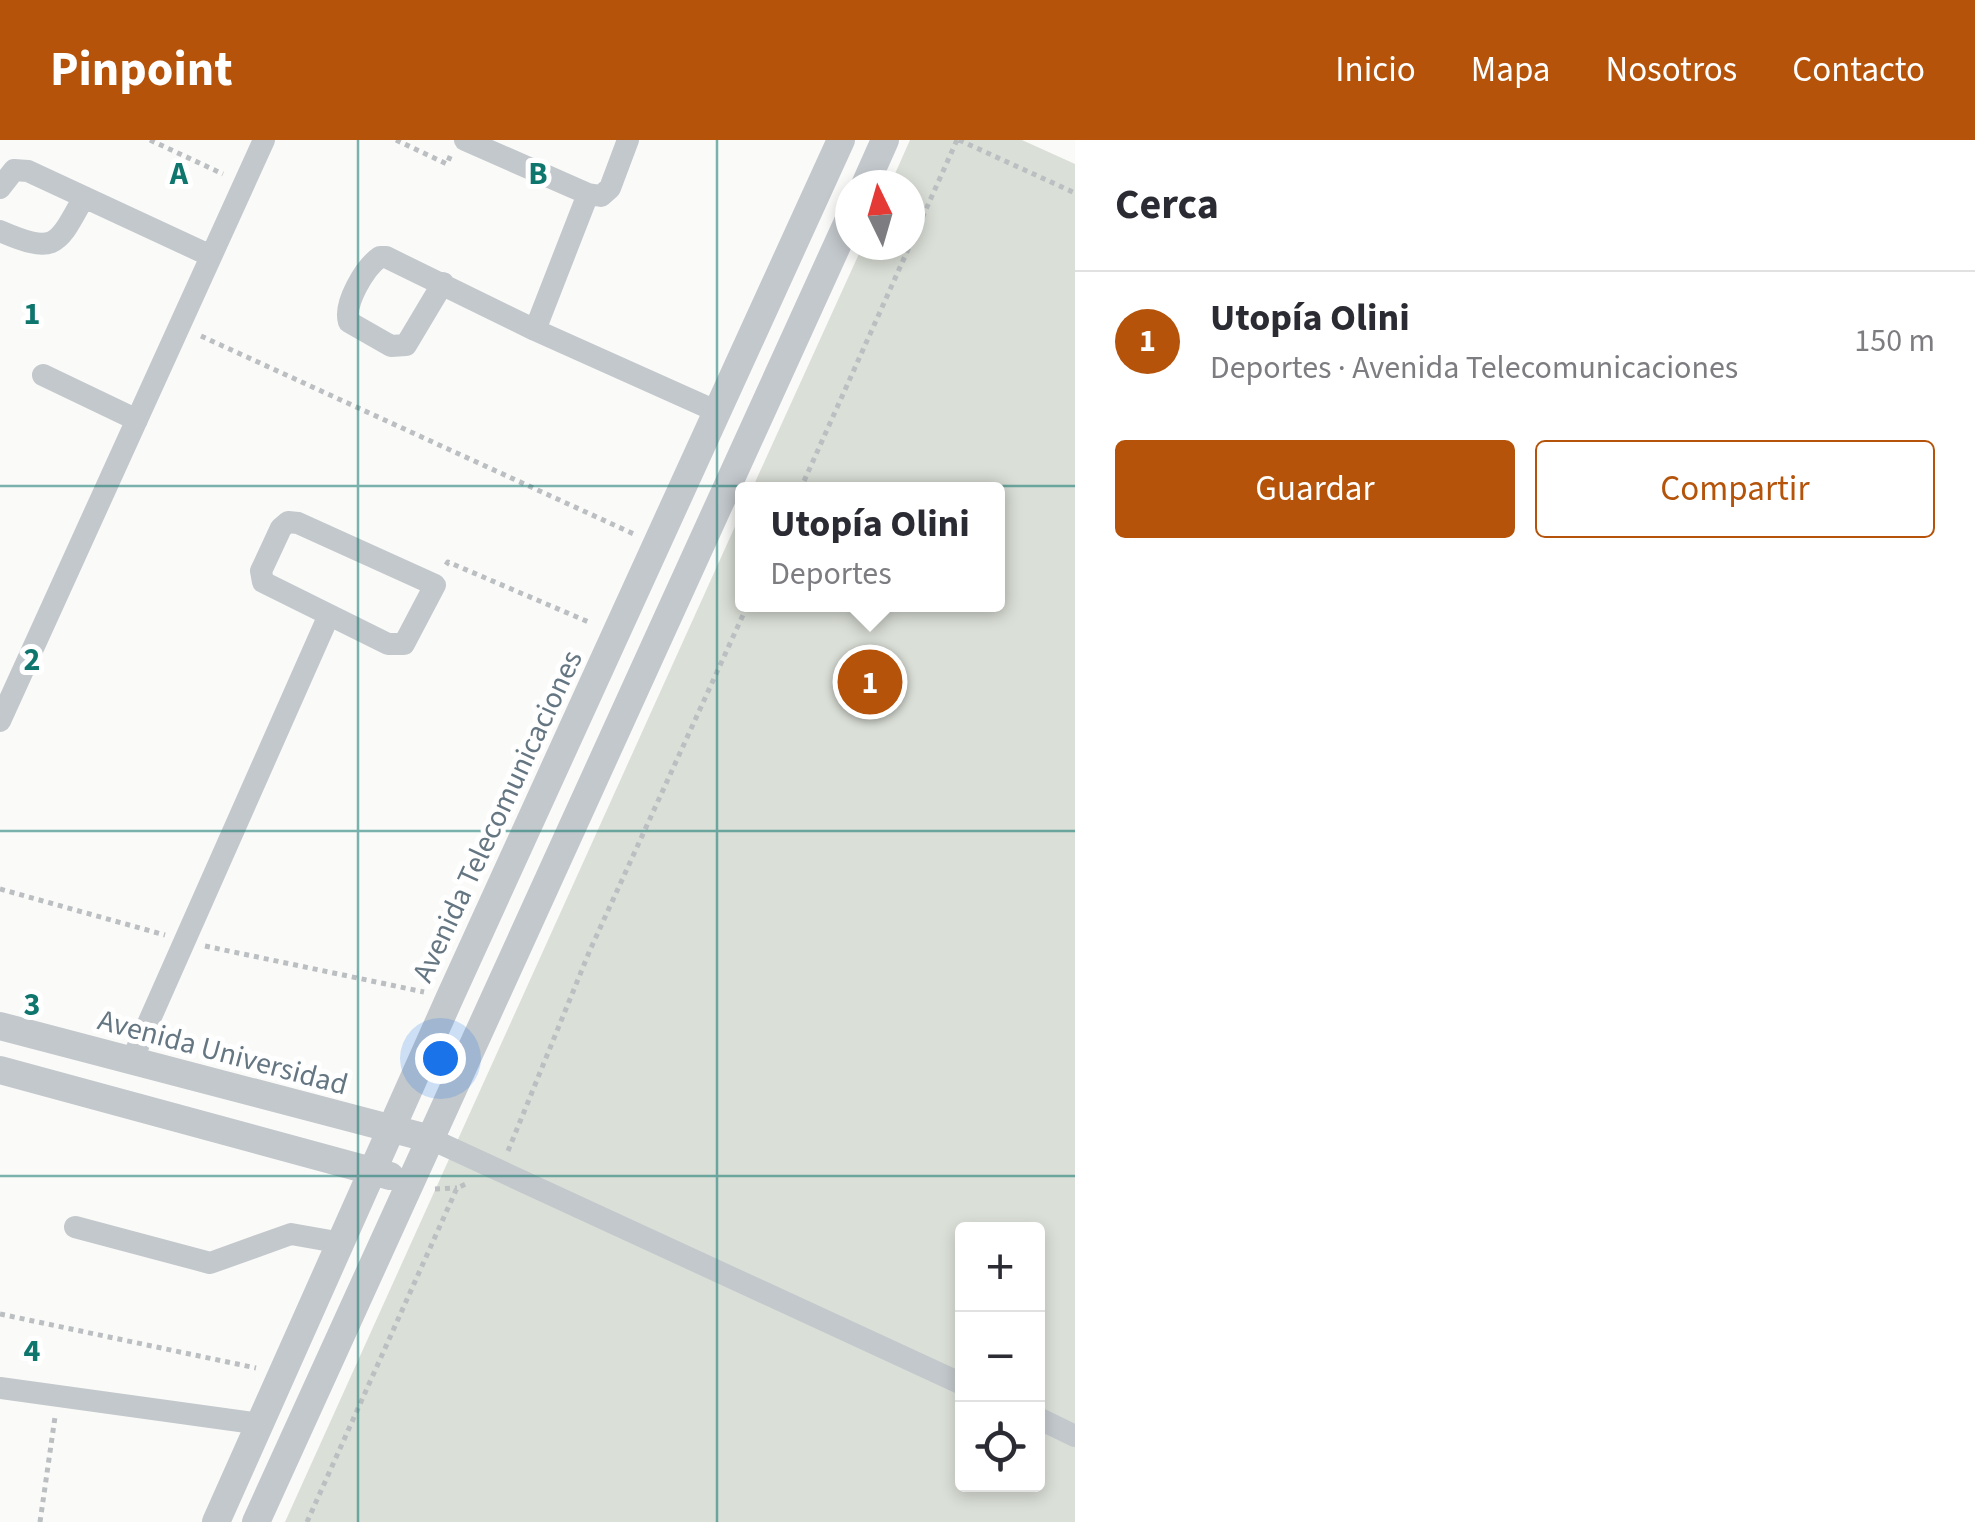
<!DOCTYPE html>
<html lang="es">
<meta charset="utf-8">
<style>
body{margin:0;font-family:"Source Sans 3",sans-serif;background:#f7f7f7;color:#2b2b33}
.controls{position:absolute;right:30px;bottom:30px;display:grid;overflow:hidden;border-radius:10px;box-shadow:0 5px 15px #0003}
.controls button{width:90px;height:90px;display:grid;place-items:center;padding:0;border:0;border-bottom:2px solid #e1e1e2;background:#fff;color:#2b2b33;font:50px sans-serif}
.compass{position:absolute;left:835px;top:30px;width:90px;height:90px;border-radius:50%;background:#fff;box-shadow:0 5px 15px #0003;rotate:355deg}
.you{position:absolute;left:440px;top:918px;width:35px;height:35px;margin:-25px;border:8px solid #fff;border-radius:50%;background:#1a73e8;box-shadow:0 0 0 15px #1a73e833}
.badge{display:grid;place-items:center;width:65px;height:65px;border-radius:50%;background:#b45309;color:#fff;font-size:32px;font-weight:700}
.pin{position:absolute;translate:-50% -50%;border:5px solid #fff;box-shadow:0 2px 10px #0006}
.popup{position:absolute;left:735px;top:342px;width:270px;height:130px;box-sizing:border-box;display:grid;place-content:center;border-radius:10px;background:#fff;filter:drop-shadow(0 2px 8px #0005);font-size:32px;white-space:nowrap;color:#7c7c81}
.popup b{font-size:38px;color:#2b2b33}
.popup::after{content:'';position:absolute;left:50%;top:100%;margin-left:-20px;border:20px solid transparent;border-top-color:#fff}
.list{margin:0;padding:0;list-style:none}
h2{display:flex;justify-content:space-between;align-items:center;height:130px;margin:0;padding:0 40px;font-size:42px}
h2 small{font-size:32px;font-weight:400;color:#7c7c81}
.list li{display:grid;grid-template-columns:65px 1fr auto;gap:30px;align-items:center;box-sizing:border-box;height:140px;padding:0 40px;border-top:2px solid #e1e1e2}
.list b{display:block;font-size:38px;white-space:nowrap}
.list p{margin:0;font-size:32px;white-space:nowrap;color:#7c7c81}
.list em{font-size:32px;font-style:normal;color:#7c7c81}
.actions{display:flex;gap:20px;padding:30px 40px}
.actions a{flex:1;padding:22px 0;border:2px solid #b45309;border-radius:10px;text-align:center;font-size:35px;color:#b45309}
.actions .main{background:#b45309;color:#fff}
.icon{flex:none;width:55px;height:55px;fill:none;stroke:currentColor;stroke-width:2;stroke-linecap:round;stroke-linejoin:round}
.map{position:relative;flex:none;width:1075px;height:1382px;overflow:hidden}
header{display:flex;align-items:center;gap:60px;box-sizing:border-box;height:140px;padding:0 50px;background:#b45309;color:#fff}
header strong{font-size:48px}
nav{display:flex;gap:55px;margin-inline-start:auto;font-size:35px}
main{display:flex}
aside{flex:1;background:#fff}
.map>svg:first-child{display:block}
.garden{fill:#dadfd7;fill-rule:evenodd}
.lines{fill:none;stroke-linecap:round;stroke-linejoin:round}
.path{stroke:#bbbfc2;stroke-width:5;stroke-dasharray:5 5;stroke-linecap:butt}
.minor{stroke:#c3c8cc;stroke-width:22}
.tertiary{stroke:#c3c8cc;stroke-width:28}
.grid{fill:none;stroke:#0f766e;stroke-width:2.5;stroke-opacity:0.55}
.labels{text-anchor:middle;stroke-width:10;stroke-linejoin:round;paint-order:stroke}
.street-label{font-size:30px;fill:#657683;stroke:#fff}
.grid-label{font-size:32px;text-anchor:middle;font-weight:bold;fill:#0f766e;stroke:#fff;stroke-width:10;stroke-linejoin:round;paint-order:stroke}
</style>
<header>
<strong>Pinpoint</strong>
<nav><a>Inicio</a><a>Mapa</a><a>Nosotros</a><a>Contacto</a></nav>
</header>
<main>
<div class="map">
<svg width="1075" height="1382" viewBox="0 0 1075 1382">
<rect width="100%" height="100%" fill="#fafaf8"/>
<path class="garden" d="M910,0h112l53,24v1358h-790l457,-1011v93h256v-114l-246,-1 111,-244h47v-60h-20zM962,1090h76v254h-76z"/>
<g class="lines">
<path class="path" d="M150,0l73,34
M396,0l51,24 4,-10
M959,0l116,53
M910,105l47,-105
M201,196l435,199
M800,350l110,-245
M446,425l2,-3 143,61
M0,749l165,46
M205,806l219,46
M508,1011l82,-201 158,-346
M435,1049l22,-1
M0,1174l256,54
M40,1382l15,-105
M307,1382l150,-334 11,-5"/>
<path class="minor" d="M465,0l123,54 13,2 9,-8 18,-48
M0,48l14,-18 14,1 183,85
M0,91c56,24 57,15 84,-34
M443,143l-37,62 -15,1 -42,-24c-6,-18 16,-55 31,-65h6l149,73 183,82
M535,190l53,-136
M43,235l94,45
M288,382l10,1 137,62 -31,59h-16l-125,-62 -2,-11 20,-43z
M0,581l264,-581
M131,922l198,-447
M431,999l531,245
M75,1087l135,36 81,-29 51,9
M0,1248l261,36
M1038,1278l37,18"/>
<path class="tertiary" d="M865,45l20,-45
M0,886l431,113
M0,930l390,106
M216,1382l234,-525 391,-857
M256,1382l594,-1305"/>
</g>
<path class="grid" d="M358,0v1382M717,0v1382M0,346h1075M0,691h1075M0,1036h1075"/>
<g class="labels">
<g class="street-label">
<text transform="translate(497 676) rotate(-65)" y="10">Avenida Telecomunicaciones</text>
<text transform="translate(223 912) rotate(15)" y="10">Avenida Universidad</text>
</g>
</g>
<g class="grid-label">
<text x="179" y="44">A</text>
<text x="538" y="44">B</text>
<text x="32" y="184">1</text>
<text x="32" y="530">2</text>
<text x="32" y="875">3</text>
<text x="32" y="1221">4</text>
</g>
</svg>
<div class="controls">
<button>+</button>
<button>−</button>
<button><svg class="icon" aria-label="locate" viewBox="0 0 24 24"><circle cx="12" cy="12" r="6"/><path d="M12 2v4M12 18v4M2 12h4M18 12h4"/></svg></button>
</div>
<svg class="compass" viewBox="-18 -18 36 36"><path d="M0-13l5 13h-10z" fill="#e53935"/><path d="M0 13l5-13h-10z" fill="#7c7c81"/></svg>
<div class="you"></div>
<div class="pin badge" style="left:870px;top:542px">1</div>
<div class="popup"><b>Utopía Olini</b>Deportes</div>
</div>
<aside>
<h2>Cerca<small></small></h2>
<ul class="list">
<li><span class="badge">1</span><div><b>Utopía Olini</b><p>Deportes · Avenida Telecomunicaciones</p></div><em>150 m</em></li>
</ul>
<div class="actions"><a class="main">Guardar</a><a>Compartir</a></div>
</aside>
</main>
